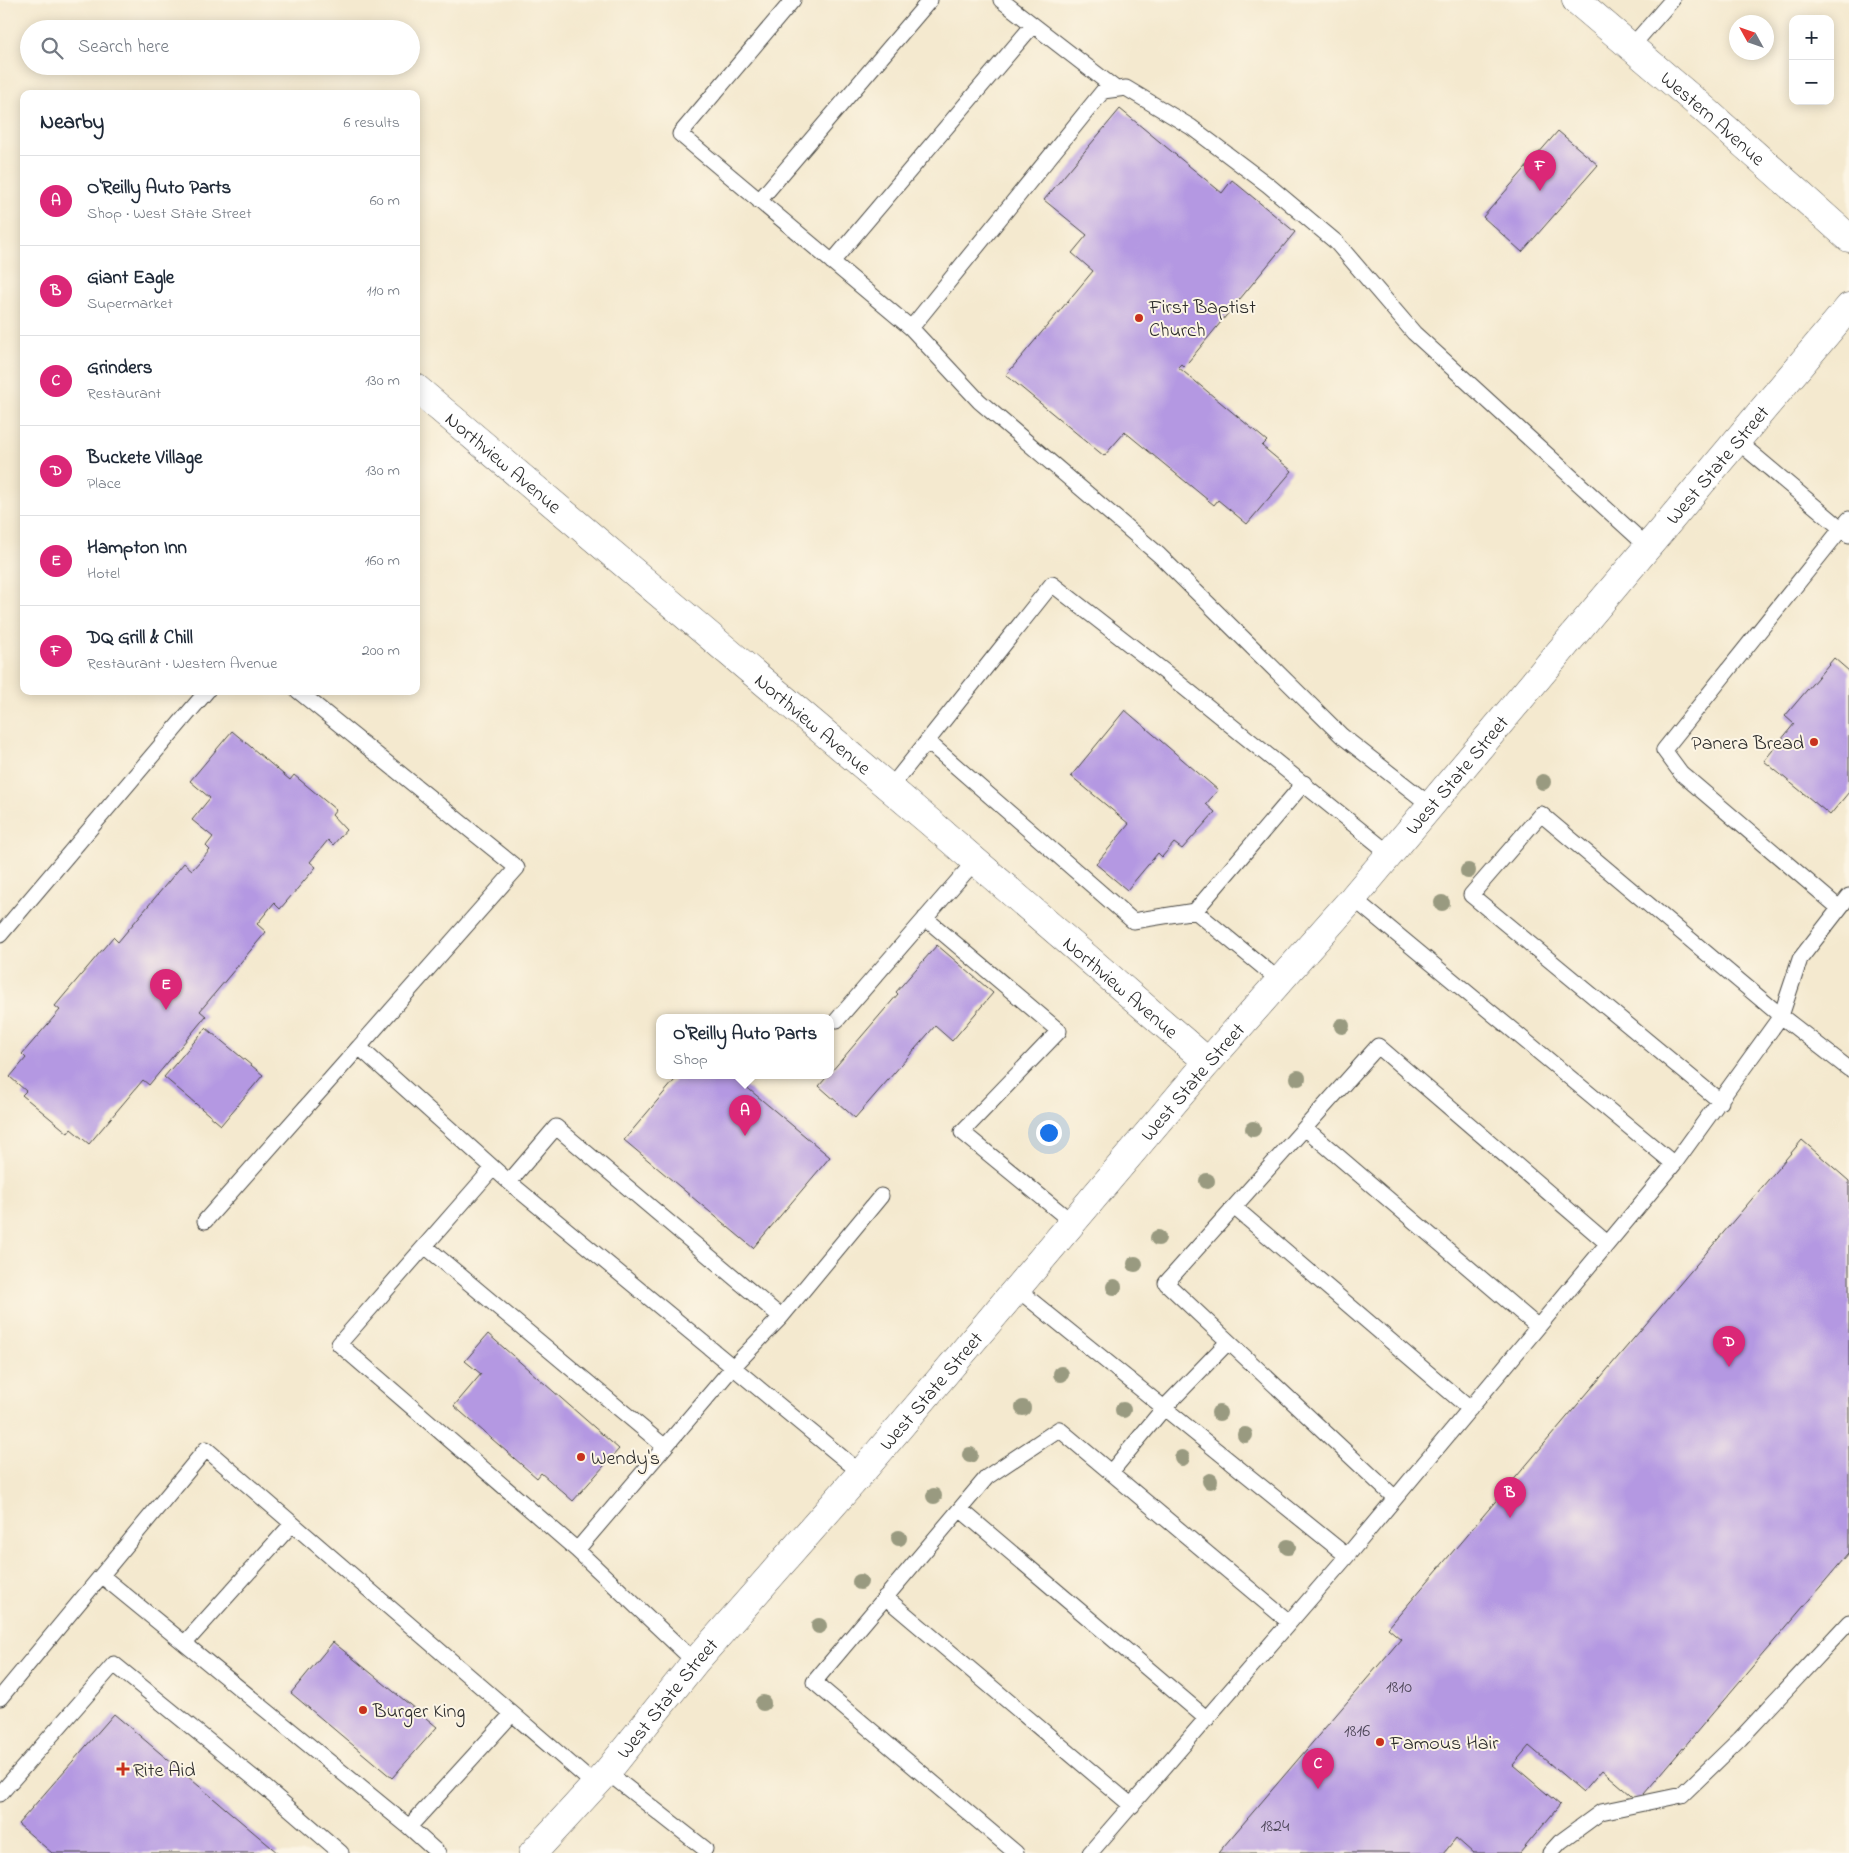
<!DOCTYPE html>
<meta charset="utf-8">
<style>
body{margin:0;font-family:"Indie Flower",sans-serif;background:#f2f2f3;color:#1f2937}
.controls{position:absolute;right:15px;top:15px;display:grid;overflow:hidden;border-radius:10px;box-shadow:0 2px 12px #0003}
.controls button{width:45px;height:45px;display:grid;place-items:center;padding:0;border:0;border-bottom:1px solid #e0e1e3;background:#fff;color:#1f2937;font:25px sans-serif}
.compass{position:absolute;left:1729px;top:15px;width:45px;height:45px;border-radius:50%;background:#fff;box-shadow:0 2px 12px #0003;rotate:310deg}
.you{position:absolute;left:1048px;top:1132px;width:18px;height:18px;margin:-12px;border:4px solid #fff;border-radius:50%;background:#1a73e8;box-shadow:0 0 0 8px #1a73e833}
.badge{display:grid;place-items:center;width:32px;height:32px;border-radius:50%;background:#db2777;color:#fff;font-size:16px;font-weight:700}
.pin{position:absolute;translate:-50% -41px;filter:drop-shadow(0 1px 2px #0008)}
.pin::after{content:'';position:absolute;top:26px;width:18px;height:15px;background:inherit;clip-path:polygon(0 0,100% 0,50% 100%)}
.popup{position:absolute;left:656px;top:1014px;width:178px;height:65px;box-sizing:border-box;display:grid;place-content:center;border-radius:10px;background:#fff;filter:drop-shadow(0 1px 4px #0005);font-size:16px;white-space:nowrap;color:#747a83}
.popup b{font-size:19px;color:#1f2937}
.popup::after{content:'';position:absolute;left:50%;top:100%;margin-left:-10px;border:10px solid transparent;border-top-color:#fff}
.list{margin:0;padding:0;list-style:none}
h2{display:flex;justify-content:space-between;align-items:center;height:65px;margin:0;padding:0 20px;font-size:21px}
h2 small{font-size:16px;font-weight:400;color:#747a83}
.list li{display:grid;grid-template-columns:32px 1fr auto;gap:15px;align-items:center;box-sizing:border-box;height:90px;padding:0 20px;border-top:1px solid #e0e1e3}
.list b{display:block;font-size:19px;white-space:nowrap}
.list p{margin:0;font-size:16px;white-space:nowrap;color:#747a83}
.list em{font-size:16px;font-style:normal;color:#747a83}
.icon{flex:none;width:28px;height:28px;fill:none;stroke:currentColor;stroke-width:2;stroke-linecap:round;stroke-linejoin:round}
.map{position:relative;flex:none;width:1849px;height:1853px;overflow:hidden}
.search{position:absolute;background:#fff;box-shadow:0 2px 12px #0003;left:20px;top:20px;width:400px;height:55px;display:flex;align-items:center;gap:12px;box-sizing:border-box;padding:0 18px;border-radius:28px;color:#747a83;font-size:19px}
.panel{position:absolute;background:#fff;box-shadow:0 2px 12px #0003;left:20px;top:90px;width:400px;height:605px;border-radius:10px}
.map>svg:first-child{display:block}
.building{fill:#b498e2}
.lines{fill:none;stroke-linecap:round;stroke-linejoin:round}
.service-casing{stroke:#494844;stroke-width:17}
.minor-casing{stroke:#494844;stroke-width:29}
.trunk-casing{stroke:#494844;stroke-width:29}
.service{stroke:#fff;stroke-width:15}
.minor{stroke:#fff;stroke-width:28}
.trunk{stroke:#fff;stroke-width:28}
.tree{fill:#999a80}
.poi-dot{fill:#c8321e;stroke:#fcf5e5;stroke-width:2}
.labels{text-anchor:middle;stroke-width:4;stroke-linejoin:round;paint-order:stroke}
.number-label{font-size:18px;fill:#4d4659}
.street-label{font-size:20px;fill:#2b2b2b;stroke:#fcf5e5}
.poi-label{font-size:20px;fill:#2b2b2b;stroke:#fcf5e5;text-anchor:start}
</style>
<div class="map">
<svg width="1849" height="1853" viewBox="0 0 1849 1853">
<rect width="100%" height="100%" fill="#fcf5e5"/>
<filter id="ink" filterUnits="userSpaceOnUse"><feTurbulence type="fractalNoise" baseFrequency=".02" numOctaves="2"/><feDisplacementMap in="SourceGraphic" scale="10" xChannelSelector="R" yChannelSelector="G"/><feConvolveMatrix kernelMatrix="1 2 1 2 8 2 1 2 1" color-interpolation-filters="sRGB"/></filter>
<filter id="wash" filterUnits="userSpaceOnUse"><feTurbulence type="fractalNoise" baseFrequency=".0096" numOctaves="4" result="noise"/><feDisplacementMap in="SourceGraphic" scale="20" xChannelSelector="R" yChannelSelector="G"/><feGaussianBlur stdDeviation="1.12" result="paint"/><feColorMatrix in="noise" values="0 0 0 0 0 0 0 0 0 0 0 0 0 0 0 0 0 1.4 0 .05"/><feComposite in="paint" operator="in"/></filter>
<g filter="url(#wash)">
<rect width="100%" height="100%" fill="#f4e9cf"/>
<g id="blocks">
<path class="building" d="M1120,109l102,84 10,-13 63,52 -111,135 -3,-3 -3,3 89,74 -5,5 30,25 -45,53 -29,-24 -4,5 -89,-73 -21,24 -98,-81 87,-104 -21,-18 15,-18 -43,-35z
M1558,131l40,34 -76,87 -39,-35z
M1834,658l15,13v121l-19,23 -66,-54 30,-37 -9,-8z
M1125,710l93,80 -12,14 9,8 -33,37 -8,-6 -12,14 -4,-4 -31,37 -31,-26 33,-40 -58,-48z
M232,731l58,49 4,-5 42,35 -4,5 14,15 -13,15 -5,-5 -18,22 6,5 -36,42 -6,-6 -17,21 9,8 -66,79 6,5 -57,69 -6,-5 -54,64 -18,-15 -3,4 -46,-38 4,-4 -16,-14 16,-19 -4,-4 38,-44 -5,-4 58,-69 5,5 66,-79 8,7 18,-20 -4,-4 7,-9 -21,-17 18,-22 -20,-17z
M937,945l56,48 -41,48 -17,-15 -80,92 -36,-32 79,-92 -2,-2z
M206,1028l57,47 -42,50 -57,-48z
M679,1075h53l98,82 -77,91 -129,-108z
M1802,1140l47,41v372l-211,248 -36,-31 -19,22 -54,-46 -16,19 47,40 -40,48h-47l-17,-15 -12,15h-226l183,-214 -13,-11z
M488,1334l131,115 -46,52 -32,-28 -4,5 -83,-72 27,-32 -16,-13z
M333,1642l104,85 -45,51 -101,-85z
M114,1714l164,139h-226l-34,-29z"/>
</g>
</g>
<g filter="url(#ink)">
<use href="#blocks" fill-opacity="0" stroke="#494844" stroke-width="1"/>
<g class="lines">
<defs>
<path id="service" d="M793,0l-113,134 231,194 68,73 180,154 183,181 88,69
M1001,0l115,89
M1631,47l41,-47
M759,201l171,-201
M832,262l201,-237
M911,328l192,-237 23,-3 65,39 77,58 68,57 78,91 233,213
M1736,440l113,95
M298,691l219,177 -158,179 150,135 352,291
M927,741l206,180 62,-10 109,-128
M890,788l162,-204 113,88 225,182
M1849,896l-49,63 -19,57 68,53
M1353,898l321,266
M1839,908l-158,-135 -17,-23 185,-231
M1195,911l85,70
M925,918l134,113 -97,101 111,91
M0,935l207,-244
M837,1020l138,-159
M1305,1128l233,199
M493,1168l-154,176 238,206 118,112
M509,1182l47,-55 225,190 100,-121
M1234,1207l236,202
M205,1221l154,-174
M425,1246l240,201
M1017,1289l330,267
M1111,1472l53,-64 64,-66
M1395,1498l-229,-215 212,-237 229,197
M960,1509l247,210
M577,1550l156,-183 48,-50
M102,1576l307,251 29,26
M885,1597l247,209
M185,1643l107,-119
M0,1698l206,-249 389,336
M607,1772l98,77
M0,1794l114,-130 146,119 81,70
M409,1827l103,-113
M1016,1853l-202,-171 173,-205 72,-48 230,193
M1090,1853l257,-297 327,-392 107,-148 -240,-202 -70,81 250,207
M1550,1853l10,-11 41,-30 81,-17 58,-56 109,-117"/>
<g id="minor">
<path id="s1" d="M1576,0l128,109 145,129"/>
<path id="s2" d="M416,388l514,434 278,240"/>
</g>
<g id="trunk">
<path id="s3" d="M533,1853l74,-81 88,-110 166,-189 347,-411 145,-164 496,-591"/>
</g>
</defs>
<use href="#service" class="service-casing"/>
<use href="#minor" class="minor-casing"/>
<use href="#trunk" class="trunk-casing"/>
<use href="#service" class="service"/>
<use href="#minor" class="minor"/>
<use href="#trunk" class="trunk"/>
</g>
<g class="tree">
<circle cx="1543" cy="782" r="8"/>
<circle cx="1468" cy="871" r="8"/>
<circle cx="1442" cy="903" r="8"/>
<circle cx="1342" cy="1026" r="8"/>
<circle cx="1298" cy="1078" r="8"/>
<circle cx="1253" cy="1129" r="8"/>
<circle cx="1207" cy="1181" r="8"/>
<circle cx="1158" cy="1238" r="8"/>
<circle cx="1135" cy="1264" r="8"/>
<circle cx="1114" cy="1287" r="8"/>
<circle cx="1061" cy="1374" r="8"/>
<circle cx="1023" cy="1408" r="8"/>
<circle cx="1123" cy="1410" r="8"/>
<circle cx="1219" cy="1413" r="8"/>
<circle cx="1245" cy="1435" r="8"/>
<circle cx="970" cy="1455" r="8"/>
<circle cx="1182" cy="1458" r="8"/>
<circle cx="1210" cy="1481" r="8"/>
<circle cx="934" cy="1496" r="8"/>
<circle cx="899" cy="1538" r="8"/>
<circle cx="1288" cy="1547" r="8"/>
<circle cx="860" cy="1582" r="8"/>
<circle cx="819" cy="1626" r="8"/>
<circle cx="763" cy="1703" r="8"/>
</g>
</g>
<g class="poi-dot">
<circle cx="1139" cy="318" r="5"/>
<circle cx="1814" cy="742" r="5"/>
<circle cx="581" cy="1457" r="5"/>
<circle cx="363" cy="1710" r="5"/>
<circle cx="1380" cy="1742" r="5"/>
<path d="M120.5 1761.5h5v5h5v5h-5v5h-5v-5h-5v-5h5z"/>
</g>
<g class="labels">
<g class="number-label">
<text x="1399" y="1692">1810</text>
<text x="1357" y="1736">1816</text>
<text x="1275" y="1831">1824</text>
</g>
<g class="street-label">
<text dy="7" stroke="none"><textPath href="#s1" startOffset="181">Western Avenue</textPath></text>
<text dy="7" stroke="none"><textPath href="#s2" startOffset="115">Northview Avenue</textPath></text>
<text dy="7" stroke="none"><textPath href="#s3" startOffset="1825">West State Street</textPath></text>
<text dy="7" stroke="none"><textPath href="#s2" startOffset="520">Northview Avenue</textPath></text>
<text dy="7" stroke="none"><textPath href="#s3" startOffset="1420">West State Street</textPath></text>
<text dy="7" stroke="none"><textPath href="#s2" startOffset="925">Northview Avenue</textPath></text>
<text dy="7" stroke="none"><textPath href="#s3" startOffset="1015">West State Street</textPath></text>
<text dy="7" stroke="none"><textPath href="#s3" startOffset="610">West State Street</textPath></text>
<text dy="7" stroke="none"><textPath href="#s3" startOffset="205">West State Street</textPath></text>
</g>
<g class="poi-label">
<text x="1149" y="313">First Baptist<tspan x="1149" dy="23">Church</tspan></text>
<text x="1804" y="749" text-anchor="end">Panera Bread</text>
<text x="591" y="1464">Wendy's</text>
<text x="373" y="1717">Burger King</text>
<text x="1390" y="1749">Famous Hair</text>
<text x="133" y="1776">Rite Aid</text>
</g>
</g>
</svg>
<div class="controls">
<button>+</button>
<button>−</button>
</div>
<svg class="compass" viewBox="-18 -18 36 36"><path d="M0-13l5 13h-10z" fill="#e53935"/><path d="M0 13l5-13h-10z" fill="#747a83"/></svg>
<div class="you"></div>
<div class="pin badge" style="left:745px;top:1136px">A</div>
<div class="popup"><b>O'Reilly Auto Parts</b>Shop</div>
<div class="pin badge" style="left:1510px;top:1518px">B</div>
<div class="pin badge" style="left:1318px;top:1789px">C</div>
<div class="pin badge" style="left:1729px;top:1367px">D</div>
<div class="pin badge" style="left:166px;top:1010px">E</div>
<div class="pin badge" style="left:1540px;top:191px">F</div>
<div class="search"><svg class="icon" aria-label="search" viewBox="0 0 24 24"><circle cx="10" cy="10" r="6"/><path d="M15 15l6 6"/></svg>Search here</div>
<section class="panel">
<h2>Nearby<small>6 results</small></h2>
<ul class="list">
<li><span class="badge">A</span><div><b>O'Reilly Auto Parts</b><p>Shop · West State Street</p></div><em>60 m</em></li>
<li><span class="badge">B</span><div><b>Giant Eagle</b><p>Supermarket</p></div><em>110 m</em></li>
<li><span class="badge">C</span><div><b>Grinders</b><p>Restaurant</p></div><em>130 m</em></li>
<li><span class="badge">D</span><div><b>Buckete Village</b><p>Place</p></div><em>130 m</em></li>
<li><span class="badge">E</span><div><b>Hampton Inn</b><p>Hotel</p></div><em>160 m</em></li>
<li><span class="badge">F</span><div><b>DQ Grill &amp; Chill</b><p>Restaurant · Western Avenue</p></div><em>200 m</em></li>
</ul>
</section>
</div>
